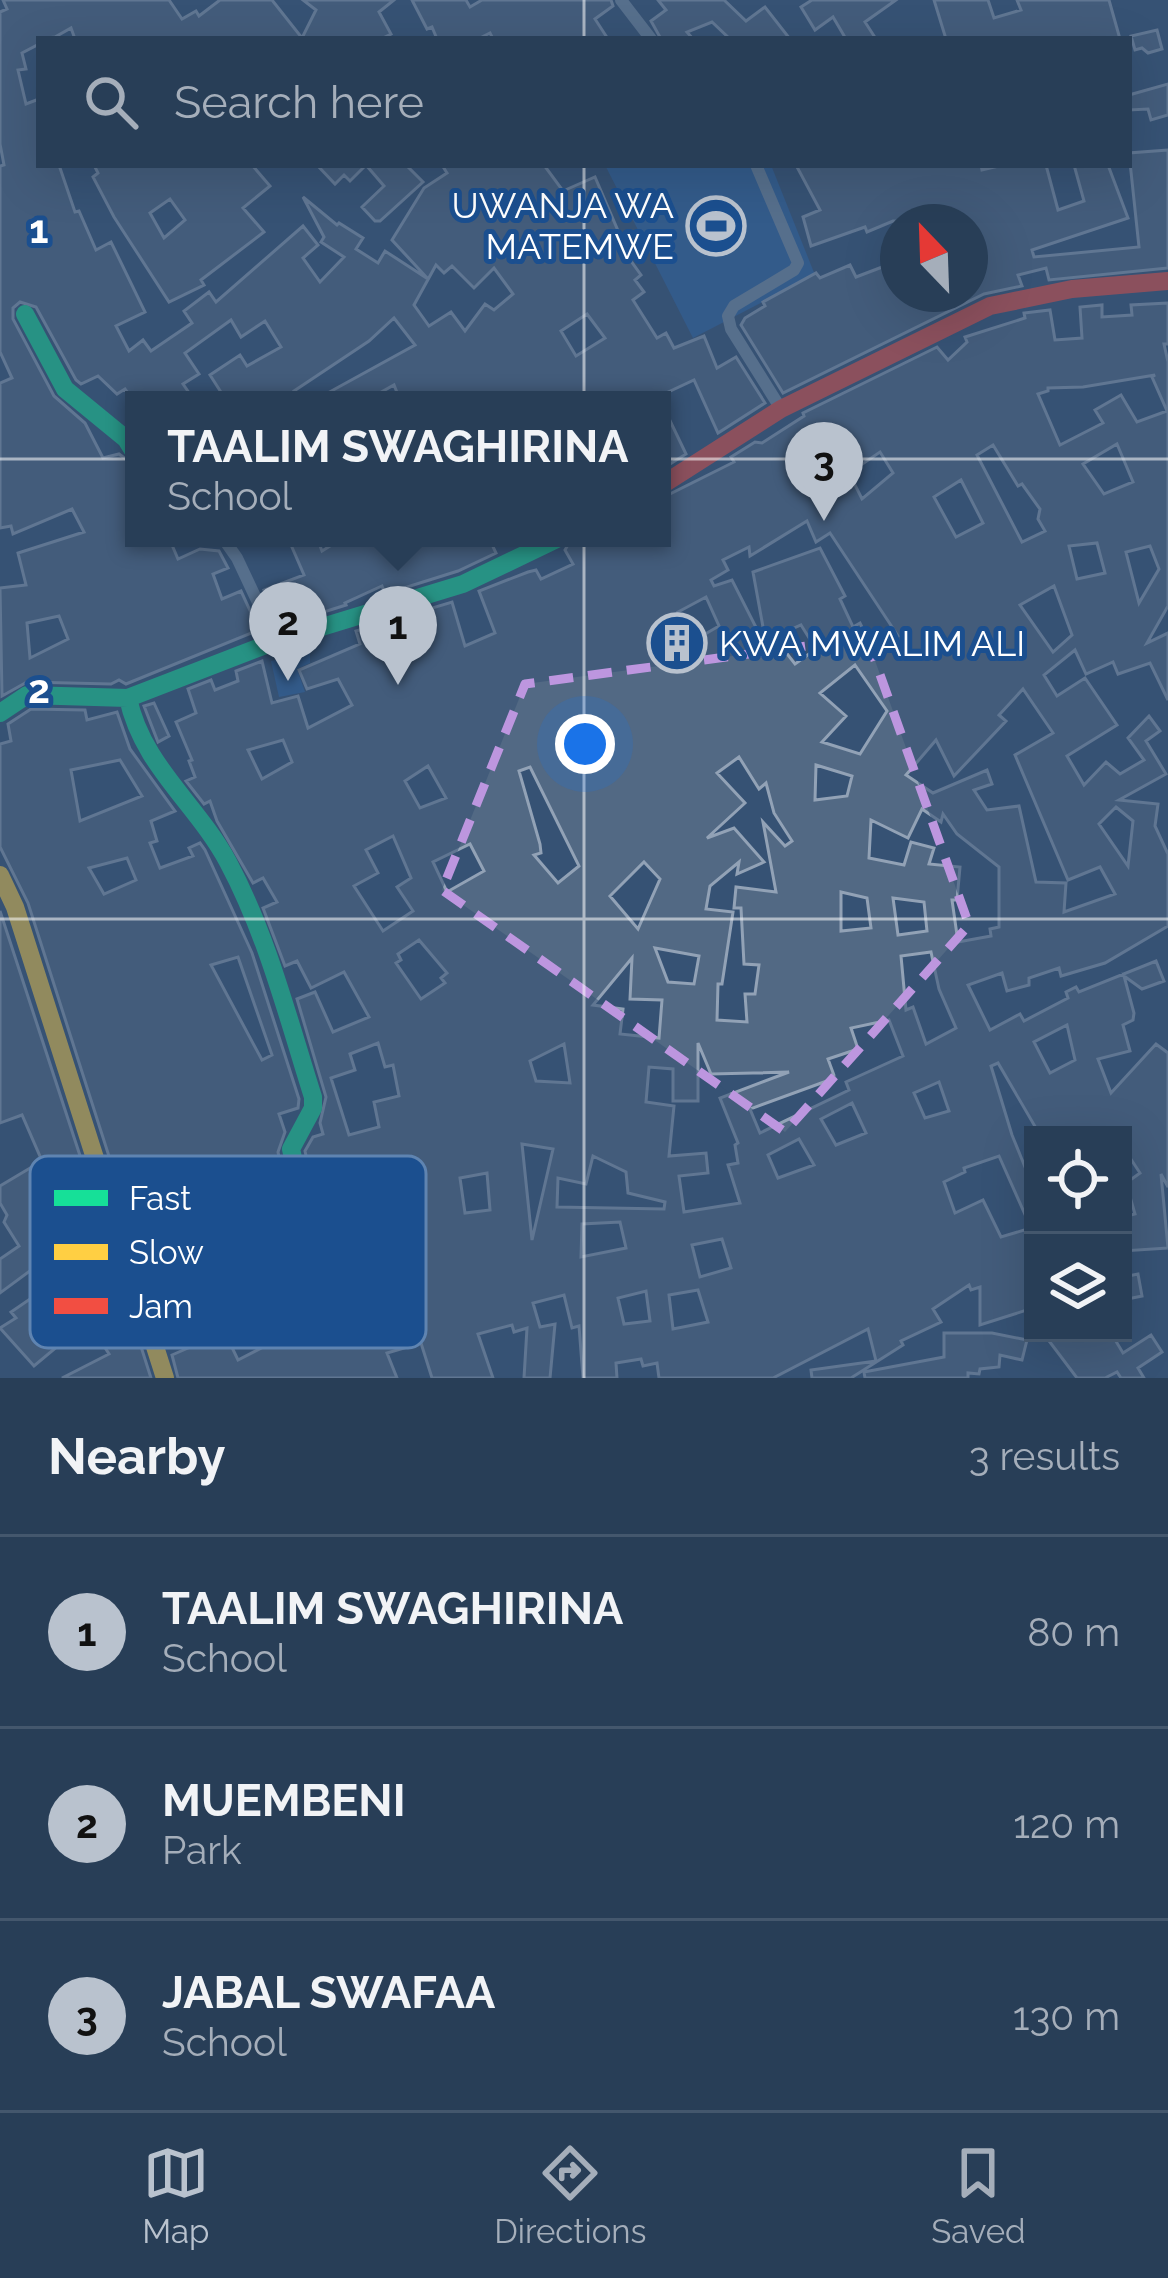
<!DOCTYPE html>
<style>
body{margin:0;font-family:Raleway,sans-serif;background:#30455d;color:#f1f3f6}
.controls{position:absolute;right:36px;bottom:36px;display:grid;overflow:hidden;border-radius:0px;box-shadow:0 12px 48px #0002}
.controls button{width:108px;height:108px;display:grid;place-items:center;padding:0;border:0;border-bottom:3px solid #44576d;background:#283e57;color:#f1f3f6;font:60px sans-serif}
.compass{position:absolute;left:880px;top:204px;width:108px;height:108px;border-radius:50%;background:#283e57;box-shadow:0 12px 48px #0002;rotate:337deg}
.you{position:absolute;left:585px;top:744px;width:42px;height:42px;margin:-30px;border:9px solid #fff;border-radius:50%;background:#1a73e8;box-shadow:0 0 0 18px #1a73e833}
.badge{display:grid;place-items:center;width:78px;height:78px;border-radius:50%;background:#b9c2ce;color:#111;font-size:39px;font-weight:700}
.pin{position:absolute;translate:-50% -99px;filter:drop-shadow(0 3px 6px #0008)}
.pin::after{content:'';position:absolute;top:63px;width:42px;height:36px;background:inherit;clip-path:polygon(0 0,100% 0,50% 100%)}
.popup{position:absolute;left:125px;top:391px;width:546px;height:156px;box-sizing:border-box;display:grid;place-content:center;border-radius:0px;background:#283e57;filter:drop-shadow(0 3px 9px #0005);font-size:39px;white-space:nowrap;color:#a5aeba}
.popup b{font-size:45px;color:#f1f3f6}
.popup::after{content:'';position:absolute;left:50%;top:100%;margin-left:-24px;border:24px solid transparent;border-top-color:#283e57}
.list{margin:0;padding:0;list-style:none}
h2{display:flex;justify-content:space-between;align-items:center;height:156px;margin:0;padding:0 48px;font-size:51px}
h2 small{font-size:39px;font-weight:400;color:#a5aeba}
.list li{display:grid;grid-template-columns:78px 1fr auto;gap:36px;align-items:center;box-sizing:border-box;height:192px;padding:0 48px;border-top:3px solid #44576d}
.list b{display:block;font-size:45px;white-space:nowrap}
.list p{margin:0;font-size:39px;white-space:nowrap;color:#a5aeba}
.list em{font-size:39px;font-style:normal;color:#a5aeba}
.icon{flex:none;width:66px;height:66px;fill:none;stroke:currentColor;stroke-width:2;stroke-linecap:round;stroke-linejoin:round}
.map{position:relative;flex:none;width:1168px;height:1378px;overflow:hidden}
.search{position:absolute;background:#283e57;box-shadow:0 12px 48px #0002;left:36px;right:36px;top:36px;height:132px;display:flex;align-items:center;gap:30px;box-sizing:border-box;padding:0 42px;border-radius:0px;color:#a5aeba;font-size:45px}
.sheet{height:732px;background:#283e57}
nav{display:flex;justify-content:space-around;align-items:center;box-sizing:border-box;height:168px;border-top:3px solid #44576d;background:#283e57;font-size:33px;color:#a5aeba}
nav a{display:grid;justify-items:center;gap:6px}
nav .on{color:#b9c2ce}
.map>svg:first-child{display:block}
.green{fill:#2f66a5}
.building{fill:#526984;stroke:#92a2b6;stroke-width:3;fill-rule:evenodd}
.lines{fill:none;stroke-linecap:round;stroke-linejoin:round}
.street{stroke:#7d92a8;stroke-width:12}
.fast{stroke:#16e098;stroke-width:18}
.slow{stroke:#ffcf43;stroke-width:18}
.jam{stroke:#f24e42;stroke-width:18}
.marked{fill:none;stroke:#bd96df;stroke-width:9;stroke-dasharray:24 15;stroke-linejoin:round}
.grid{fill:none;stroke:#fff;stroke-width:3;stroke-opacity:0.55}
.labels{text-anchor:middle;stroke-width:10;stroke-linejoin:round;paint-order:stroke}
.poi-label{font-size:36px;fill:#fff;stroke:#1b4f8f;text-anchor:end}
.key{fill:#1b4f8f;stroke:#5f84b1;stroke-width:3}
.key-label{font-size:33px;fill:#fff}
.grid-label{font-size:39px;text-anchor:middle;font-weight:bold;fill:#fff;stroke:#1b4f8f;stroke-width:10;stroke-linejoin:round;paint-order:stroke}
</style>
<div class="map">
<svg width="1168" height="1378" viewBox="0 0 1168 1378">
<rect width="100%" height="100%" fill="#365274"/>
<path class="green" d="M605,165h166l44,110 -122,63z
M310,652v11l-13,6 8,23 -26,5 -8,-36z"/>
<path class="building" d="M3,0h166l13,19 14,-8 3,5 21,-16h52l30,38 14,-28 -13,-10h91l-15,12 12,22 -10,5h-306l-4,-11 -16,9 -16,2v5l-17,9 4,16 -8,1 8,34 13,-5v66h20l16,47 4,-1 17,39 15,-8 34,70 -29,14 13,25 14,-11 8,11 41,-28 -8,-12 25,-19 7,10 87,-76 15,19 -15,13 17,24 24,-25 -23,-15 3,-5 -21,-40 34,28 2,-2 24,15 -7,11 22,14 7,-12 43,28 -36,-39 32,-52 23,-15 -5,-8h102l19,26 32,-14 36,84 10,14 -6,5 9,12 -11,8 24,38 9,-5 8,15 30,-12 13,32 19,-11 29,46 -47,30 -24,-53 -43,20h-251l-6,-15 -27,15h-52l100,-55 -21,-27 -25,23 -75,50 5,9h-73l-16,-25 30,-20 7,11 34,-19 -16,-26 -24,16 -10,-17 -46,33 14,21 -16,10 11,16h-61l-8,-11 -8,5 -19,-18 -17,8 -5,-4 -40,-73 -16,-5 -7,6v11l41,77 31,27 18,35 16,-4 15,11v73h35l9,21 22,-10 19,2 9,17 -15,6 9,25 19,-8 18,39 -133,54 -7,-4 -8,4 -84,-2 -25,14 -2,-108 26,-3 -8,-32 66,-21 -12,-23 -59,25 -2,-8 -11,2v-145l12,-5 -12,-26v-186l4,-1 -4,-21v-132l7,-3zM436,265l8,8 8,-7 22,22 20,-20 19,26 -19,16 -9,-6 -20,27 -14,-19 -22,14 -15,-21zM587,314l18,24 -29,18 -15,-25zM59,616l9,23 -38,19 -3,-35z
M412,0h54l4,7 12,-7h129l2,6 -18,13 13,20h-115l-3,-6 -12,6h-41l-5,-12 -5,2z
M658,0h66l22,21 19,-14 25,32h-60l-18,-17 -25,10 6,7h-32l-10,-18 15,-11z
M812,0h84l-31,22 11,17h-30l-13,-22 -18,13 -14,-23z
M934,0h54l6,18 27,-8 -4,-10h92l11,39h-174z
M1157,30l5,19 -14,4 -6,-5 -7,2 -4,-14z
M1168,84v31l-17,5 -3,-11 -19,1v-15z
M1168,150v118l-119,12 -3,-12 -28,7 4,11 -38,8 -201,99 -42,-68 4,-7 20,-12 -2,-4 53,-29 4,5 30,-13 6,12 42,-16v33h72v-72l-77,-1 -26,11 -2,-5 -54,19 -8,-29 17,-7 -24,-45h185l1,5 21,-5h43l12,45 26,-9 -10,-36h34l20,53 -96,32 2,7 105,-10 -10,-94z
M94,165h158l18,21 -27,22 21,24 -63,48 3,5 -35,17 -55,-85 -21,-40 5,-4zM170,199l15,21 -21,18 -14,-25z
M317,165h49l-16,16 -6,-6 -9,9z
M366,165h40l17,17 -43,39h-5l-13,-14 22,-21z
M1168,303v41h-4l4,18v244l-21,37 21,-10v67l-18,-37 -32,11 -5,-12 -27,12 -11,-24 -31,25 13,21 28,-18 32,47 -50,31 17,29 22,-23 14,12 24,-14 -16,-22 21,-22 11,15 -14,10 20,33 -47,26 39,4 -3,22 13,28v72l-63,37 -44,13 -2,-8 -30,10v7l-22,6 -5,-18 -34,12 22,45 30,-16 4,7 44,-23 -2,-6 10,-5 3,5 77,-31 8,20 -22,8 -18,-13 10,37 -1,7 -10,5 7,26 -32,8 13,34 45,-49 12,9v134l-7,-13 7,74 -45,3v-34l12,-3 -9,-31 14,-10 -17,-26v-12h-83l-42,-72 -7,3 21,69 13,32 8,-5v146l-53,17v-38l-9,3 -2,-5 -36,24 8,13 -40,19 2,4 -52,33h-39l-1,-8 65,-9 -8,-32 -95,49h-114l-2,-15 -14,3 -2,-7 -25,4 1,15h-34l-4,-52 -7,2 -8,-33 -31,8 7,24 15,-3 -5,54h-26l3,-50 -13,4 -2,-7 -34,9 15,44h-61l-11,-35 -34,10 10,25h-219l-6,-23 32,-14 -20,-45 -28,9 -25,-77 5,-2 -10,-31 -4,2 -94,-294 -28,-56v-103l11,-3 -3,-17 23,-15 54,1 2,10 30,-8 13,37 45,62 -24,10 6,20 -7,2 10,25 33,-12 -4,-8 11,-5 5,7 47,103 47,146 -1,9 -19,6 6,18 -7,20 10,46 8,8 9,1 9,-15 -9,-41 8,-14 10,-3 -3,-11 6,-26 -29,-98 18,-7 18,40 36,-15 -25,-45 -33,16 -14,-27 -12,5 -22,-58 14,-6 -14,-24 -10,5 -36,-62 -7,-20 -6,3 -18,-23 9,-4 -6,-16 3,-1 -16,-38 20,-9 -8,-24 23,-9 4,10 23,-9 -2,-10 26,-10 10,42 26,-7 10,32 44,-23 -14,-26 -31,10 -8,-19 61,-26 -4,-13 96,-29 13,44 30,-13 -16,-42 49,-19 8,-2 5,9 32,-15 -8,-14 7,-12h90v-40l72,-36 -3,-5 24,-15 7,1 42,-27 -1,-3 134,-66 11,13 19,-18 -2,-5 60,-19 -1,-5 26,-3 5,30 27,-2 -2,-31 22,-2v12l30,-2 -1,-10zM1155,375l-3,2 15,34 -30,11 -16,-27 -26,15 8,13 -43,22 -22,-51 10,-3v-3l35,-1zM1117,444l16,38 -29,12 -21,-30zM993,445l25,41 4,-2 18,25 -2,10 7,12 -23,11 -45,-87zM880,452l13,21 -31,26 -13,-26zM961,480l22,43 -27,14 -22,-40zM807,521l9,21 14,-9 68,103 -24,15 -14,-28 -7,4 -13,-28 5,-3 -25,-48 -67,24 14,77 -35,-69 -18,6 -3,-6 17,-10 -5,-10 26,-13 1,9zM1097,543l8,30 -28,6 -8,-33zM1150,546l9,23 -20,34 -13,-51zM1054,586l18,49 -19,17 -33,-47zM706,597l13,29 -24,14 -17,-28zM801,625l15,24 -21,15 -21,-27zM855,665l32,46 -27,43 -38,-12 24,-26 -26,-23zM1023,689l30,44 -38,22 53,125 32,-13 15,27 -51,18 2,-29 -30,-1 -17,-76 -32,4 -13,-20 18,-6 -5,-14 -54,23 -27,-18 30,-35 18,36 52,-55 -7,-6zM283,740l9,22 -30,17 -14,-29zM739,757l20,32 7,-6 8,30 18,28 -7,5 -22,-24 13,70 -40,-5 -2,21h7l3,56 15,1 -4,29h-10l2,28 -30,-2 1,-36h4l11,-72 -27,-3 4,-23 29,-24 -2,12 27,-12 -30,-34 -27,10 38,-35 -28,-30zM120,760l22,36 -62,25 -9,-51zM816,765l36,11 -5,20 -32,4zM428,766l18,32 -26,10 -15,-27zM530,767l49,99 -21,17 -24,-28 7,-2 -1,-9 -21,-73zM1116,807l17,14 -5,45 -29,-42zM922,809l19,13 2,-8 14,20 42,33v60l-9,2 1,7 -33,6 -6,-42h5l3,-33 -31,-3 5,-16 -23,-6 -7,23 -35,-7 2,-38 37,18zM393,836l18,42 -14,9 16,24 -30,20 -29,-45 24,-13 -12,-23zM470,844l14,27 -37,21 -14,-30zM127,858l9,22 -32,14 -15,-26zM644,862l16,17 -22,50 -28,-33zM841,892l26,6 4,30 -30,3zM893,898l31,4 3,29 -29,4zM419,940l28,33 -6,5 4,5 -24,16 -25,-36 5,-3 -3,-6zM655,948l44,8 -5,28 -26,-2zM931,952l8,37 17,39 -30,16 -13,-37 -7,3 -5,-54zM238,957l34,98 -10,5 -51,-95zM632,958l-2,41 32,1 -3,38 -39,-4 3,-25 -30,-4zM889,1020l14,36 -57,26 3,8 -89,43 -10,-24 85,-31 -7,-19 30,-10 -7,-21zM1067,1025l8,35 -25,13 -16,-31zM378,1043l7,24 8,-2 6,31 -25,6 5,25 -30,8 -18,-57 24,-8 -5,-16zM698,1043l13,31 78,-2 -69,26 18,45 -3,2 3,18 -10,2 12,38 -56,9 -5,-36 29,-3 -2,-20 -37,3 5,-50 -28,-4 3,-35 24,2v32h25zM564,1044l6,39 -34,-2 -6,-20zM939,1082l10,29 -24,7 -11,-25zM852,1103l14,30 -30,12 -15,-26zM799,1139l15,26 -36,13 -10,-23zM522,1144l31,5 -21,91zM593,1156l33,16 2,21 37,9 -1,7 -107,-2 1,-29 28,6zM999,1156l32,72 -30,9 -18,-37 -28,13 -11,-31 21,-10 -1,-4zM487,1173l3,37 -25,3 -5,-35zM396,1199l4,1 5,28 -6,1 12,95 -8,2 -39,-116zM239,1216l6,26 21,-4 13,28 -52,22 -16,-66zM620,1222l6,26 -45,9 1,-33zM722,1239l9,29 -31,9 -8,-32zM324,1281l8,25 -25,8 -9,-24zM698,1290l10,32 -35,7 -4,-34zM646,1291l4,30 -26,3 -6,-26zM257,1319l12,25 -31,16 -12,-25z
M662,404l24,50 -24,15z
M288,538h29l5,13 21,-13h146l7,15 -38,18 -73,23 -3,-8 -37,17 1,2 -38,12 -3,-7 -27,10 -14,-30 40,-15z
M154,703l15,33 -11,6 -14,-36z
M0,911l86,263 -12,5 -7,-14 -26,11 40,57 16,-14 5,5 49,154h-89l47,-24 -17,-27 -29,20 -4,-2 -25,21 -34,-38 16,-10 -5,-6 66,-45 -16,-19 -61,45v-34l19,-13 -15,-24 3,-7 -7,-12v-17l42,-25 -20,-46 -22,8z
M1138,1274l4,22 -19,4v-23z
M944,1333h48l35,7 -5,20 -22,-5 -1,12 -19,2 -1,5 -11,-1v5h-103l-1,-6 80,-15z
M1043,1333h68l12,20 28,-18 11,17 -24,16 6,10h-23l-4,-6 -12,6h-28z"/>
<g class="lines">
<path class="street" d="M621,0l30,39
M756,165l42,98 -4,7 -60,36 -6,10 3,13 50,80
M199,538l26,3 12,17 39,83"/>
<path class="fast" d="M25,314l40,75 61,50 8,13
M128,698c14,67 69,106 100,164 39,73 60,156 85,235v11l-22,41 10,45
M0,713l27,-18 101,3 148,-57 187,-57 96,-46"/>
<path class="slow" d="M0,875l15,32 150,471"/>
<path class="jam" d="M662,485l119,-76 209,-103 82,-17 96,-8"/>
</g>
<path d="M0 0H1168V1378H0ZM867,638l102,287 -184,207 -343,-242 83,-206z" fill="#365274" fill-opacity=".55" fill-rule="evenodd"/>
<path class="marked" d="M867,638l102,287 -184,207 -343,-242 83,-206z"/>
<path class="grid" d="M584,0v39M584,165v1213M0,459h1168M0,919h1168"/>
<defs>
<symbol id="stadium-ring" viewBox="-11 -11 22 22"><circle r="9.5" fill="#1b4f8f" stroke="#b9c2ce" stroke-width="1.5"/><path d="M0-5a6.5 5 0 1 0 0 10a6.5 5 0 1 0 0-10ZM-3.5-1.8h7v3.6h-7Z" fill="#b9c2ce"/></symbol>
<symbol id="building-ring" viewBox="-11 -11 22 22"><circle r="9.5" fill="#1b4f8f" stroke="#b9c2ce" stroke-width="1.5"/><path d="M-4-6H4V6H1V3H-1V6H-4ZM-2.5-4.3h1.7v1.8h-1.7ZM.8-4.3h1.7v1.8H.8ZM-2.5-1h1.7V.8h-1.7ZM.8-1h1.7V.8H.8Z" fill="#b9c2ce"/></symbol>
</defs>
<g fill-rule="evenodd">
<use href="#stadium-ring" x="683" y="193" width="66" height="66"/>
<use href="#building-ring" x="644" y="610" width="66" height="66"/>
</g>
<g class="labels">
<g class="poi-label">
<text x="674" y="218">UWANJA WA<tspan x="674" dy="41">MATEMWE</tspan></text>
<text x="719" y="656" text-anchor="start">KWA MWALIM ALI</text>
</g>
</g>
<rect x="30" y="1156" width="396" height="192" rx="18" class="key"/>
<rect x="54" y="1190" width="54" height="16" fill="#16e098"/>
<rect x="54" y="1244" width="54" height="16" fill="#ffcf43"/>
<rect x="54" y="1298" width="54" height="16" fill="#f24e42"/>
<g class="key-label">
<text x="129" y="1210">Fast</text>
<text x="129" y="1264">Slow</text>
<text x="129" y="1318">Jam</text>
</g>
<g class="grid-label">
<text x="39" y="243">1</text>
<text x="39" y="703">2</text>
</g>
</svg>
<div class="controls">
<button><svg class="icon" aria-label="locate" viewBox="0 0 24 24"><circle cx="12" cy="12" r="6"/><path d="M12 2v4M12 18v4M2 12h4M18 12h4"/></svg></button>
<button><svg class="icon" aria-label="layers" viewBox="0 0 24 24"><path d="M12 4l9 5-9 5-9-5zM3 14l9 5 9-5"/></svg></button>
</div>
<svg class="compass" viewBox="-18 -18 36 36"><path d="M0-13l5 13h-10z" fill="#e53935"/><path d="M0 13l5-13h-10z" fill="#a5aeba"/></svg>
<div class="you"></div>
<div class="pin badge" style="left:398px;top:685px">1</div>
<div class="popup"><b>TAALIM SWAGHIRINA</b>School</div>
<div class="pin badge" style="left:288px;top:681px">2</div>
<div class="pin badge" style="left:824px;top:521px">3</div>
<div class="search"><svg class="icon" aria-label="search" viewBox="0 0 24 24"><circle cx="10" cy="10" r="6"/><path d="M15 15l6 6"/></svg>Search here</div>
</div>
<section class="sheet">
<h2>Nearby<small>3 results</small></h2>
<ul class="list">
<li><span class="badge">1</span><div><b>TAALIM SWAGHIRINA</b><p>School</p></div><em>80 m</em></li>
<li><span class="badge">2</span><div><b>MUEMBENI</b><p>Park</p></div><em>120 m</em></li>
<li><span class="badge">3</span><div><b>JABAL SWAFAA</b><p>School</p></div><em>130 m</em></li>
</ul>
</section>
<nav>
<a class="on"><svg class="icon" aria-label="map" viewBox="0 0 24 24"><path d="M3 6l6-2 6 2 6-2v14l-6 2-6-2-6 2zM9 4v14M15 6v14"/></svg>Map</a>
<a><svg class="icon" aria-label="directions" viewBox="0 0 24 24"><path d="M12 3l9 9-9 9-9-9zM9 14v-3h6M13 9l2 2-2 2"/></svg>Directions</a>
<a><svg class="icon" aria-label="saved" viewBox="0 0 24 24"><path d="M7 4h10v16l-5-4-5 4z"/></svg>Saved</a>
</nav>
